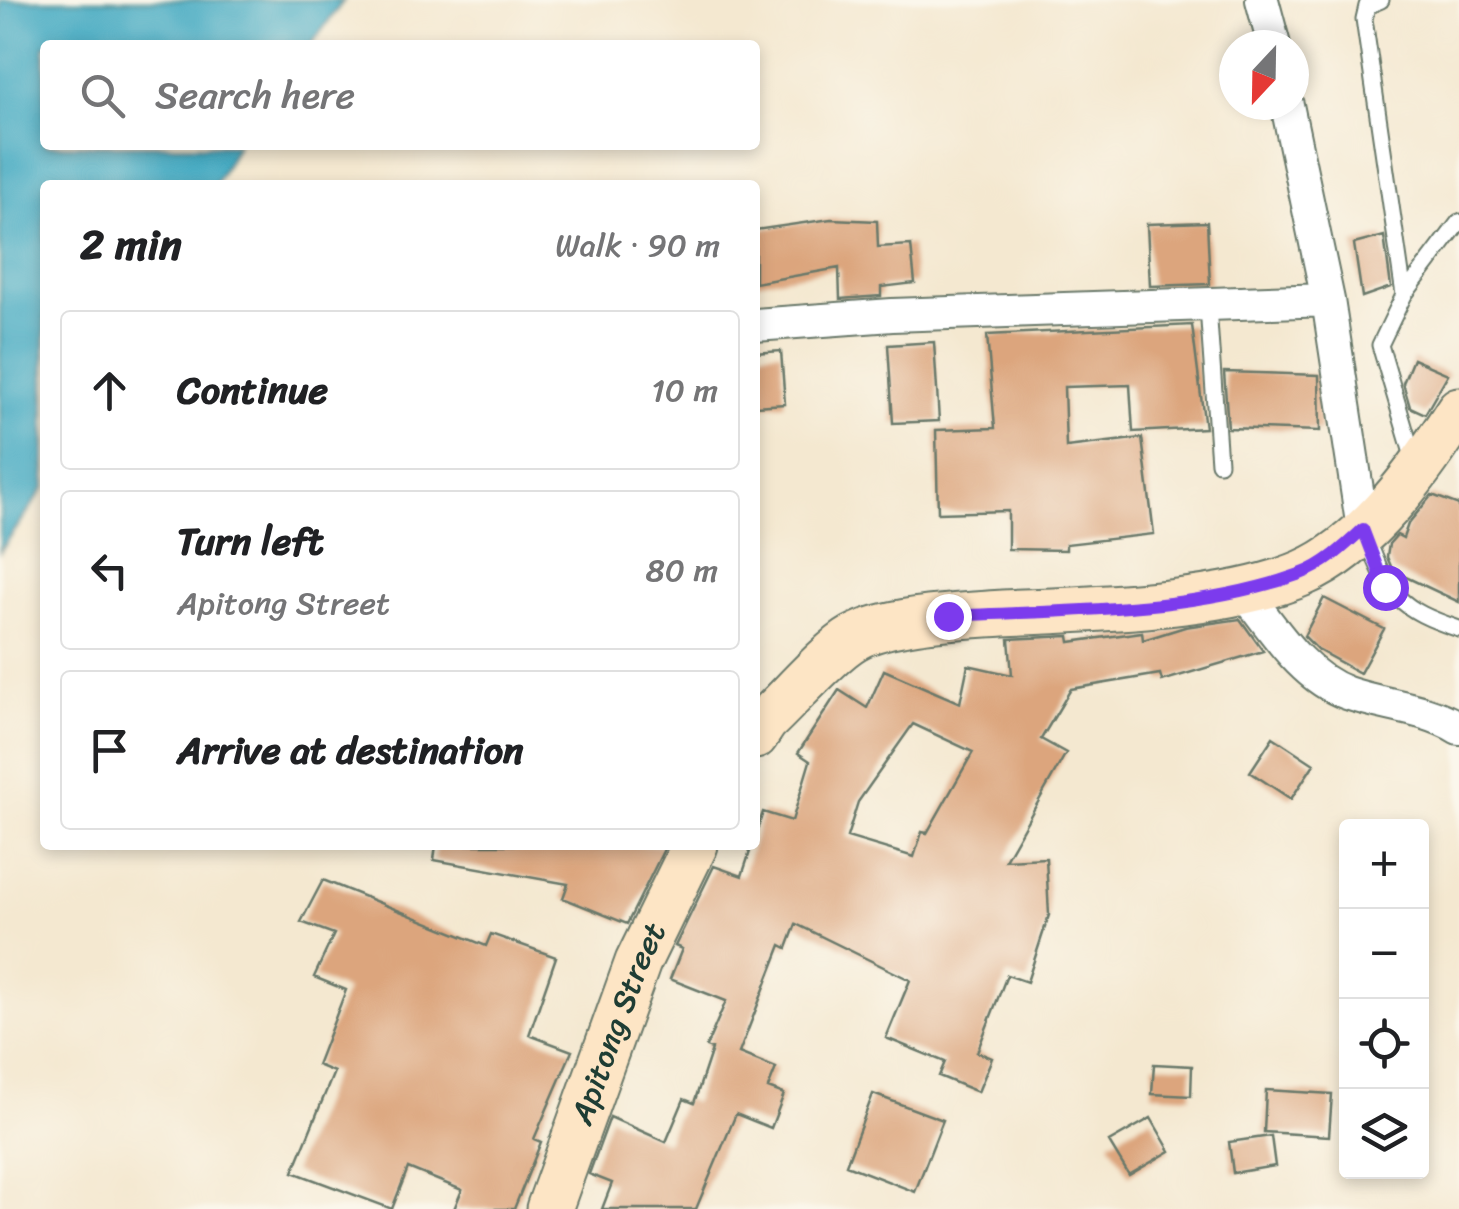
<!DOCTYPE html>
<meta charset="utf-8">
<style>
body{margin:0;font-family:Sriracha,sans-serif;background:#f6f6f6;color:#202124}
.controls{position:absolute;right:30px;bottom:30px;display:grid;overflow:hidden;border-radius:10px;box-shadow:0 5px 15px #0003}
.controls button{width:90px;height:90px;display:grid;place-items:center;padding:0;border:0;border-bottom:2px solid #e0e0e0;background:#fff;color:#202124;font:50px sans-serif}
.compass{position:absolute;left:1219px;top:30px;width:90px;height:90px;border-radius:50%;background:#fff;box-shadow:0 5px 15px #0003;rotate:202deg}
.stop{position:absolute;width:30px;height:30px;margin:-22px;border:8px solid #7c3aed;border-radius:50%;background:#fff}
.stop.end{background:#7c3aed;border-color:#fff;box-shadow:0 2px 10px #0008}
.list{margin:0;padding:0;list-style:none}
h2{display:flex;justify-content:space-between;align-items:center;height:130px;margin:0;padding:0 40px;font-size:42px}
h2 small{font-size:32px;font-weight:400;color:#757577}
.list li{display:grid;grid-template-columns:65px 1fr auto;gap:30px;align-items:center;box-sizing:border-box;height:160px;margin:0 20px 20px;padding:0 20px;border:2px solid #e0e0e0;border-radius:10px}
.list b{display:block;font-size:38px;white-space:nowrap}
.list p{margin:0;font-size:32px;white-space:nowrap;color:#757577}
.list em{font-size:32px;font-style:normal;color:#757577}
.icon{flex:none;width:55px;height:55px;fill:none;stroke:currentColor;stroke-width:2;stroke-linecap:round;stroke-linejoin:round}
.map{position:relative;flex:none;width:1459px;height:1209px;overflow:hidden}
.search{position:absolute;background:#fff;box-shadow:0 5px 15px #0003;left:40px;top:40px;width:720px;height:110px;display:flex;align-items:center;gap:25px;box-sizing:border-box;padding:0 35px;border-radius:10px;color:#757577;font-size:38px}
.panel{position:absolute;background:#fff;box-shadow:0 5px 15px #0003;left:40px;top:180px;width:720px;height:670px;border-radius:10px}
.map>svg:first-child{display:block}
.water{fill:#41a8c1;stroke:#30727a;stroke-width:2.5}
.building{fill:#dca57d;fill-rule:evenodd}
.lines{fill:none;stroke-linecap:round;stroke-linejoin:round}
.lane-casing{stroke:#6a796b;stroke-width:19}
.street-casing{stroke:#6a796b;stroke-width:36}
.secondary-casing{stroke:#6a796b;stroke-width:49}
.lane{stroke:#fff;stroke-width:15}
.street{stroke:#fff;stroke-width:32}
.secondary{stroke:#fde5c5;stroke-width:45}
.route{stroke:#7c3aed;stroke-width:12}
.labels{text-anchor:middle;stroke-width:9;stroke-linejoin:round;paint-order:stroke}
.street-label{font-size:32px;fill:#1f3d34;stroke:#fbf7ec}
</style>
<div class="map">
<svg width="1459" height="1209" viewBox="0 0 1459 1209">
<rect width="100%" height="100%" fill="#fbf7ec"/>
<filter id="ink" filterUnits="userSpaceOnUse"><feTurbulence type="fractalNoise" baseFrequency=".01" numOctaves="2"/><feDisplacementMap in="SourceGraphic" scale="20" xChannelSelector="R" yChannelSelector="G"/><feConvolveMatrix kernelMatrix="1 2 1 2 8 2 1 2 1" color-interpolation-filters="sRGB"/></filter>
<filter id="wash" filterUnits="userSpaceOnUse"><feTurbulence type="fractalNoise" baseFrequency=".0048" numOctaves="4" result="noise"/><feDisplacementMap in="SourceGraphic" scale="40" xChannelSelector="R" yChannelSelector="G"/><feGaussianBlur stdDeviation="2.25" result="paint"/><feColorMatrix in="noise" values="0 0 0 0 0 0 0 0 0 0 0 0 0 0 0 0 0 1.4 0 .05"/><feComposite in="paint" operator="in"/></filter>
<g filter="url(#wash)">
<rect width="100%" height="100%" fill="#f4e8d0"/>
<path class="water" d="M0,0h344l-33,45h-266v100h192l-22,40h-170v302l-45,65z"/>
<g id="blocks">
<path class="building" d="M831,219l46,2 1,26 33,-2 4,38 -34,4v9l-41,3 -1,-31 -84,15v-53z
M1207,222l3,62 -60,2 -3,-62z
M1384,236l7,51 -29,10 -8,-53z
M1192,325l13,103 -72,4 -3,-47 -66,2 2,60 76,-9 12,96 -88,10v6l-58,-1v-38l-70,2 -2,-83 59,-2 -8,-93z
M934,342l5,79 -46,2 -5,-78z
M781,351l4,53 -30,2v-53z
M1413,359l35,15 -23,40 -15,-7 -7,-24z
M1224,372l95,3 1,56 -92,-3z
M1432,495l27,10v97l-66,-31 -6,-14 2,-13 8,-9 6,3 5,-14z
M1324,598l60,31 -24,44 -42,-23 -14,-14z
M1240,619l23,32 -101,30 -2,-7 -89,15 -30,50 25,14 -61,107 41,-2 3,57 -22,67 -20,-7 -30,77 15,6 -14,34 -39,-16 6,-14 -59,-24 24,-58 -114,-56 -9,24 -6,-3 -42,108 37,15 -8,20 16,6 -13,34 -35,-14 -40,95h-94l10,-26 -23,-9 21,-57 56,25 18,-43 10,4 18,-54 -6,-2 20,-46 -56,-22 12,-30 -7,-3 39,-80 28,10 21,-64 29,9 18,-60 -12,-8 41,-63 28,18 17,-38 76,33 8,-38 44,10 -3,-36 60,-3 1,6 72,-10 1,8 42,-13zM913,724l60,28 -46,81 -5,-1 -8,25 -67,-20 11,-35z
M1273,737l41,27 -23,35 -41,-27z
M436,845h225l4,2 -38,77 -64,-26 5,-14 -134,-24z
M323,880l163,66 5,-12 65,23 -27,78 43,16 -38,88 7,3 -27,67h-60l8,-19 -54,-22 -16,41 -99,-37 41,-100 -17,-7 29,-75 -32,-13 20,-43 -33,-12z
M1154,1064l38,2 -1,30 -39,-2z
M1266,1090l66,4 -3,42 -65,-4z
M873,1094l70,26 -28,72 -69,-27z
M1151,1118l19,33 -41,24 -20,-33z
M1271,1136l4,30 -42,7 -4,-31z"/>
</g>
</g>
<g filter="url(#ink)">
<use href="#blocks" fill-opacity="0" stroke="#6a796b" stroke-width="2.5"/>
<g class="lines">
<defs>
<path id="lane" d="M1381,0l-14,6 -3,13 40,276
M1208,307l11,156
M1414,460l-34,-115 24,-50 55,-73
M1367,538c22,58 32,71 92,91"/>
<path id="street" d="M1262,0l12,45
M1287,105l41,195 35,229
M755,325l137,-10 436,-15
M1242,589c30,37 58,87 105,104 38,13 77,14 112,35"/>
<g id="secondary">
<path d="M755,736l10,-15c23,-21 64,-69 89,-83 36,-20 108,-22 149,-25 87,-4 220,-6 300,-40 65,-28 119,-105 156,-163"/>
<path id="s1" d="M549,1209l89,-247 57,-117"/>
</g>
</defs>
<use href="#lane" class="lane-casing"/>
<use href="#street" class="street-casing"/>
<use href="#secondary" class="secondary-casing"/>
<use href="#lane" class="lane"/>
<use href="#street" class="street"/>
<use href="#secondary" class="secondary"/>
</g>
</g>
<g class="lines" filter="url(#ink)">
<path class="route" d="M948,616c113,-6 244,-3 352,-42 25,-9 45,-28 63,-45l22,58"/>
</g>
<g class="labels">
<g class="street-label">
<text dy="11" stroke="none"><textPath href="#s1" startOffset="198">Apitong Street</textPath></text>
</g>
</g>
</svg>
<div class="controls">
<button>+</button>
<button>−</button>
<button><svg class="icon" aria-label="locate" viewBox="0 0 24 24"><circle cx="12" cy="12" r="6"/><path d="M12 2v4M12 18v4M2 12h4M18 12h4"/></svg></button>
<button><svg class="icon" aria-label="layers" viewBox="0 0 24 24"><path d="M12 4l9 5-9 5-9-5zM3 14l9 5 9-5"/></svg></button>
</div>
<svg class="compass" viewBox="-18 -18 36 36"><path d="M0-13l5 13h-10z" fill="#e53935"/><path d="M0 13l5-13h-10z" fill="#757577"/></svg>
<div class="stop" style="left:1385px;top:587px"></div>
<div class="stop end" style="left:948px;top:616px"></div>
<div class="search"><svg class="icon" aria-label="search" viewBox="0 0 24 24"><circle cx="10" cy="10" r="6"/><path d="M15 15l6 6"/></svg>Search here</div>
<section class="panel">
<h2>2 min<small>Walk · 90 m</small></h2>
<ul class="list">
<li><svg class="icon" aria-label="ahead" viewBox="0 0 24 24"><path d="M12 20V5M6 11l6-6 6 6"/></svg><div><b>Continue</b></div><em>10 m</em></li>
<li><svg class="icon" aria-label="left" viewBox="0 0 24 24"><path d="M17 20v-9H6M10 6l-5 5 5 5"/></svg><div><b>Turn left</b><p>Apitong Street</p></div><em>80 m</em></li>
<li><svg class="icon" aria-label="arrive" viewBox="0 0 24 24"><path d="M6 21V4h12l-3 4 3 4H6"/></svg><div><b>Arrive at destination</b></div></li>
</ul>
</section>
</div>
